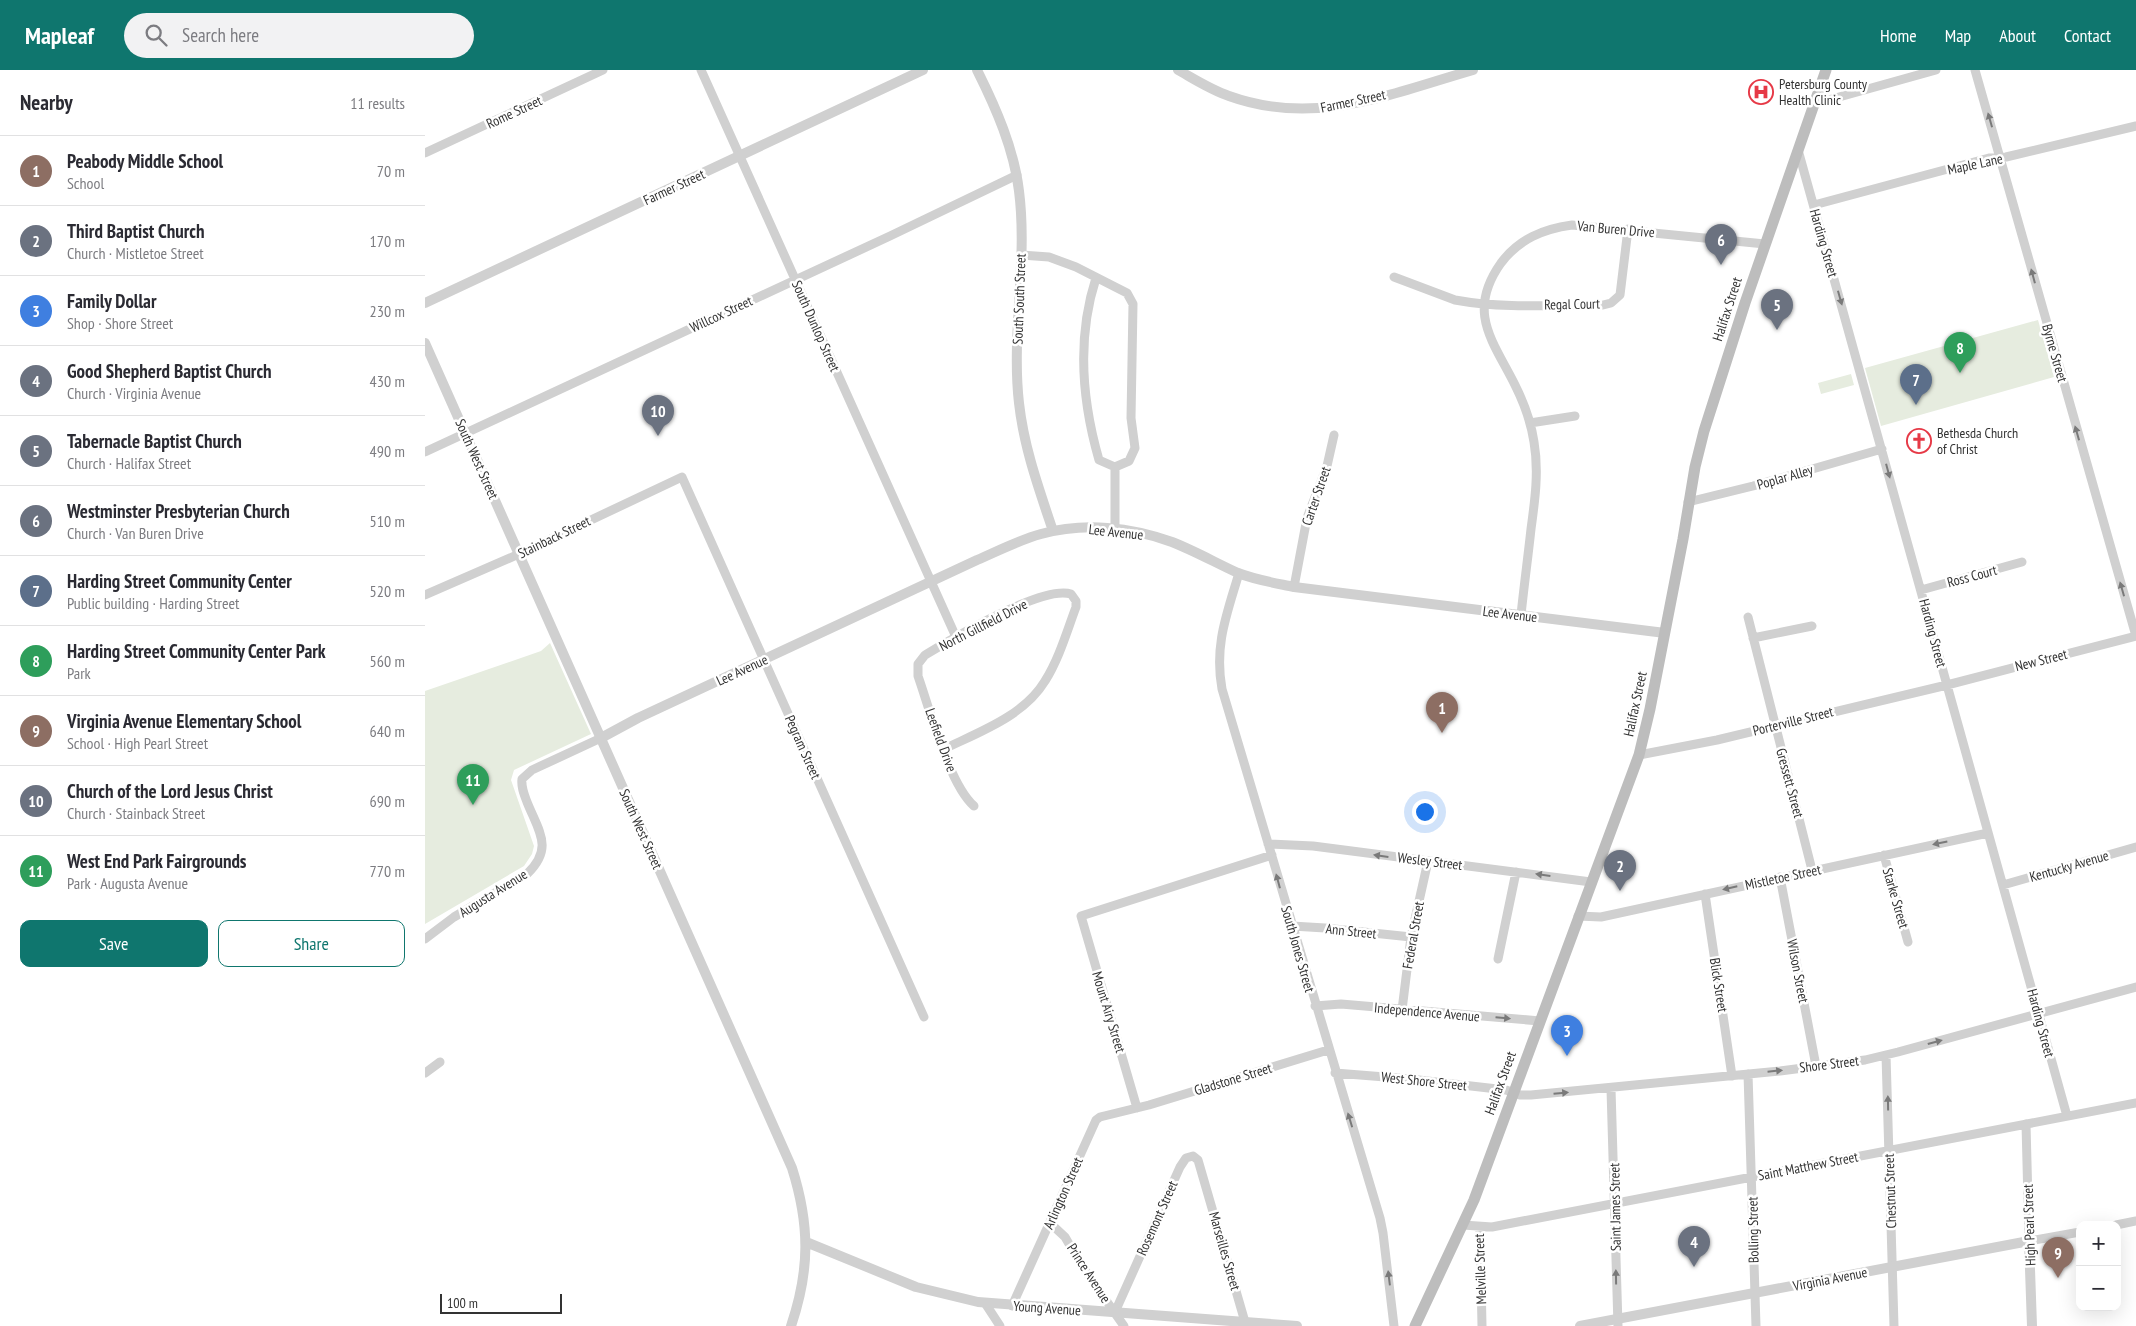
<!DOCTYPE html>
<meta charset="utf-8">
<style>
body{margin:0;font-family:"PT Sans Narrow",sans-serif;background:#f2f2f3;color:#2b2b33}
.controls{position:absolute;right:15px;bottom:15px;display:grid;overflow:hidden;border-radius:10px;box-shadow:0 5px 20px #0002}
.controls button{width:45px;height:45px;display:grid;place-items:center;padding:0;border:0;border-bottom:1px solid #e1e1e2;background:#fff;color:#2b2b33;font:25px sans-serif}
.scale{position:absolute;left:15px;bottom:12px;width:122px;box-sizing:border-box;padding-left:5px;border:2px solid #333;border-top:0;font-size:14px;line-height:18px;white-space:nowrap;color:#333;-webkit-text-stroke:4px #fff;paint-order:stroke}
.you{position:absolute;left:999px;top:741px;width:18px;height:18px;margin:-12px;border:4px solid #fff;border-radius:50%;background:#1a73e8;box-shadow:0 0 0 8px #1a73e833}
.badge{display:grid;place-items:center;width:32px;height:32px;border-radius:50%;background:#0f766e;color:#fff;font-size:16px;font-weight:700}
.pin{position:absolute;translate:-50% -41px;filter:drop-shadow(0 1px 2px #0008)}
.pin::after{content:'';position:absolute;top:26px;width:18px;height:15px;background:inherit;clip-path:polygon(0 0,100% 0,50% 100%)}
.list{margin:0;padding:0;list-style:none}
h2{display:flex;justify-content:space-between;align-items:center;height:65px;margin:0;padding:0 20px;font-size:21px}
h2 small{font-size:16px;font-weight:400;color:#7c7c81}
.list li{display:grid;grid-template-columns:32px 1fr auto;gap:15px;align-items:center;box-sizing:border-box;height:70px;padding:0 20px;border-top:1px solid #e1e1e2}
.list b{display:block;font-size:19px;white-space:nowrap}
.list p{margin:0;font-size:16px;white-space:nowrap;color:#7c7c81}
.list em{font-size:16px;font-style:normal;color:#7c7c81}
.actions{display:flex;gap:10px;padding:15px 20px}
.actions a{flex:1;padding:11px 0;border:1px solid #0f766e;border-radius:10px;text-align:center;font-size:18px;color:#0f766e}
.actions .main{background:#0f766e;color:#fff}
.icon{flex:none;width:28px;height:28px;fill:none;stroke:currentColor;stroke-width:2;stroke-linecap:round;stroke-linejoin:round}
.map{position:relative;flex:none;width:1711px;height:1256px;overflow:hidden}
header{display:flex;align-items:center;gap:30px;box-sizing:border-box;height:70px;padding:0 25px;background:#0f766e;color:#fff}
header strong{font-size:24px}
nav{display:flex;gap:28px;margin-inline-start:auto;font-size:18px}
.search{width:350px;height:45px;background:#f2f2f3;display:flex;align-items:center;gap:12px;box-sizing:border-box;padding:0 18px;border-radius:28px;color:#7c7c81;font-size:19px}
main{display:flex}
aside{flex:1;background:#fff}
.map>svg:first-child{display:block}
.green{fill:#e6ecdf}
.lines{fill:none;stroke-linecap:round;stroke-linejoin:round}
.minor{stroke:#d0d0d0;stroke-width:9}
.tertiary{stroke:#d0d0d0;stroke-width:10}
.secondary{stroke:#bdbdbd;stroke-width:11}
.oneway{fill:#7a7a7a}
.labels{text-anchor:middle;stroke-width:5;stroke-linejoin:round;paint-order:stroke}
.poi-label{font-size:14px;fill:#333;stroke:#fff;text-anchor:start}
.street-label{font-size:14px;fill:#333;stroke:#fff}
</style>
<header>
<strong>Mapleaf</strong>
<div class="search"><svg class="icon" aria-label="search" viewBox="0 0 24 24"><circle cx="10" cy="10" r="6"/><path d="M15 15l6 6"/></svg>Search here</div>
<nav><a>Home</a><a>Map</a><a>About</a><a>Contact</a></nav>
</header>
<main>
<aside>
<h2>Nearby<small>11 results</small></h2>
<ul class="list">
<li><span class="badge" style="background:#8d6e63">1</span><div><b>Peabody Middle School</b><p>School</p></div><em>70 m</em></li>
<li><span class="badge" style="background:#6b7280">2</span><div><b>Third Baptist Church</b><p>Church · Mistletoe Street</p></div><em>170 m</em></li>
<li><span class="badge" style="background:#3f7fe0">3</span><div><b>Family Dollar</b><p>Shop · Shore Street</p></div><em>230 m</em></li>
<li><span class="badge" style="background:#6b7280">4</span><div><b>Good Shepherd Baptist Church</b><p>Church · Virginia Avenue</p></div><em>430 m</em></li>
<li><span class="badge" style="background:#6b7280">5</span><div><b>Tabernacle Baptist Church</b><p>Church · Halifax Street</p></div><em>490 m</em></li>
<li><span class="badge" style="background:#6b7280">6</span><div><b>Westminster Presbyterian Church</b><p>Church · Van Buren Drive</p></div><em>510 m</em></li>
<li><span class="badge" style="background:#5c6f8a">7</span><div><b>Harding Street Community Center</b><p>Public building · Harding Street</p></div><em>520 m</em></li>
<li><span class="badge" style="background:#2e9e5b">8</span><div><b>Harding Street Community Center Park</b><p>Park</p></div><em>560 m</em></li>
<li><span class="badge" style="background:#8d6e63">9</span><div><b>Virginia Avenue Elementary School</b><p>School · High Pearl Street</p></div><em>640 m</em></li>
<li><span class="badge" style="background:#6b7280">10</span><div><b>Church of the Lord Jesus Christ</b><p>Church · Stainback Street</p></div><em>690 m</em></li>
<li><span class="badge" style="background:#2e9e5b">11</span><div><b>West End Park Fairgrounds</b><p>Park · Augusta Avenue</p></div><em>770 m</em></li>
</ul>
<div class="actions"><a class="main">Save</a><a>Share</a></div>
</aside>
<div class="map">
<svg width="1711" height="1256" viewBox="0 0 1711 1256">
<rect width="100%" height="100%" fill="#fff"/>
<path class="green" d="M1613,250l16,57 -173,49 -16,-58z
M1426,304l3,11 -33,9 -3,-11z
M125,573l41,91 -77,36 -3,10 23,66 -2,8 -8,12 -99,58v-233l116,-40z"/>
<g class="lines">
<path class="minor" d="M276,0l255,567
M1550,0l161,566
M1389,34l122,-34
M1373,80l269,966
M0,83l178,-83
M1389,135l175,-47 17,-1 130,-31
M596,185l28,2 27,10 51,26 6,11 -2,114 4,30 -6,13 -14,6v62
M969,207l61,23c49,9 99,5 148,5l8,-2 9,-8 8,-66
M671,208c-19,59 -14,123 3,182l16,7
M1105,353l45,-7
M0,382l465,-216 127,-61
M1263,432l65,-16 129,-37
M814,503c-12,41 -25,72 -17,116l158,529 3,15 11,93
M869,517l13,-69 20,-52 7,-31
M1496,520l101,-28
M0,525l94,-41 163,-77 242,540
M1096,545c3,-29 7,-58 10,-86 4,-29 8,-58 3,-87 -3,-20 -10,-39 -19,-57 -22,-44 -49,-73 -14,-122 18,-24 42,-34 71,-38l193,19
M1323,547l64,253
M1328,568l59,-12
M519,679c35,-17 80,-33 101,-68 14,-22 22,-50 31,-74v-6l-5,-7c-29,-9 -119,45 -146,61l-7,9v12c12,34 31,108 56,130
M1214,685l78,-15 230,-55 189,-49
M843,774l45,2 278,36
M1459,785l24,87
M1355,807l36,189
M1578,815l133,-38
M1280,824l27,182
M1153,846l23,1 387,-84
M867,856l33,2 86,9
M0,869l29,-22 73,-43c27,-26 12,-42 0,-72 -3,-8 -6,-15 -5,-23l10,-9 69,-32
M1073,889l18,-87
M890,936l26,-2 199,17
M977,940l9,-73 17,-76
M1461,985l8,271
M0,1003l15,-11
M910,1003l75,6 96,11 14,5h11l249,-24 85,-11 33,-8 238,-65
M1323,1004l8,252
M1186,1019l7,237
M712,1038l-56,-192 191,-61
M1601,1054l3,117 51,-9
M625,1153l15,14 17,29 42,60
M1038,1155l29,2 644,-124
M1691,1155l20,-4
M1055,1158l2,98
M560,1233l15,23
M587,1236l84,-186 4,-3 49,-12 179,-55
M690,1242l65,-145 6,-9 7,-2 5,4 47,162"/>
<path class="tertiary" d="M552,0c19,38 37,79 42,121 9,70 -8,142 0,212 5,45 20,86 34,128
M753,0c16,9 33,20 51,26 86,31 161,-2 244,-26
M0,233l498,-233
M0,273l367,825c18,57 18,102 -1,158
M176,668l37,-20 339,-158c21,-9 42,-20 64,-26 43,-12 90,-7 131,8 23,9 44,21 66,31 18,7 37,10 56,14l371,46
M381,1172l110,45 62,15 319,24
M1155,1256l449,-85 3,85"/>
<path class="secondary" d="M990,1256l59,-126 165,-445 11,-46 33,-170 12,-72 9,-36 41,-128 81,-233"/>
</g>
<defs><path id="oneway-solid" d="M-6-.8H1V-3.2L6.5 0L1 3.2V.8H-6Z" transform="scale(1.25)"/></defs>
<g class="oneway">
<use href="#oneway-solid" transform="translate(1565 50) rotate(-106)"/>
<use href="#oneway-solid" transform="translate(1608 206) rotate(-105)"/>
<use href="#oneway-solid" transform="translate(1415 228) rotate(74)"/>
<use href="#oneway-solid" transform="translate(1652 363) rotate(-106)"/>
<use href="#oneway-solid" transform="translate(1463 401) rotate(75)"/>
<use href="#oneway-solid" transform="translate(1697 519) rotate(-106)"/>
<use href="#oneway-solid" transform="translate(1515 773) rotate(168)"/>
<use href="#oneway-solid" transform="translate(956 786) rotate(-172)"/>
<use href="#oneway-solid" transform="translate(1118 805) rotate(-172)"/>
<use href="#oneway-solid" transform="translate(853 811) rotate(-105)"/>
<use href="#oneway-solid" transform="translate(1305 818) rotate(167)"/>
<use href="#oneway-solid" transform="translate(1078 948) rotate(5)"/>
<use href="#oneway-solid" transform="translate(1510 972) rotate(-15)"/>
<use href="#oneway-solid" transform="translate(1350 1001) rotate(-6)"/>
<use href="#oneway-solid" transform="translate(1136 1023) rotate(-5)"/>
<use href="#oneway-solid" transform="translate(1463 1033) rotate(-91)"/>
<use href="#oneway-solid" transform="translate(925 1050) rotate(-107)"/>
<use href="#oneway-solid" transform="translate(1191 1207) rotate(-91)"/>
<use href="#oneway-solid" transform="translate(964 1208) rotate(-97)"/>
</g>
<defs>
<symbol id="hospital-ring" viewBox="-11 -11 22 22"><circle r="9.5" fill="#fff" stroke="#e63946" stroke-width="1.5"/><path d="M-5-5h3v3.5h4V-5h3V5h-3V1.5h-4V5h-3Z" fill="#e63946"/></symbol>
<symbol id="church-ring" viewBox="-11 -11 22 22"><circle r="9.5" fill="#fff" stroke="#e63946" stroke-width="1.5"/><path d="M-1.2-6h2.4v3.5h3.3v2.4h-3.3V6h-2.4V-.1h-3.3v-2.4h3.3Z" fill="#e63946"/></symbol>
</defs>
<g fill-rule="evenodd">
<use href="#hospital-ring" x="1322" y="8" width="28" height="28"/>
<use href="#church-ring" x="1480" y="357" width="28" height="28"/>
</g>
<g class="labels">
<g class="poi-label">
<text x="1354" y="19">Petersburg County<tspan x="1354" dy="16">Health Clinic</tspan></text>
<text x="1512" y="368">Bethesda Church<tspan x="1512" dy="16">of Christ</tspan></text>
</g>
<g class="street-label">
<text transform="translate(928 31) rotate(-12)" y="5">Farmer Street</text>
<text transform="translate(89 42) rotate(-25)" y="5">Rome Street</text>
<text transform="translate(1550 94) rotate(-12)" y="5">Maple Lane</text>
<text transform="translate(249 117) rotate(-25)" y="5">Farmer Street</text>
<text transform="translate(1191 159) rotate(5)" y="5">Van Buren Drive</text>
<text transform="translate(1399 173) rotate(74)" y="5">Harding Street</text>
<text transform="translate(594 229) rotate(-88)" y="5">South South Street</text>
<text transform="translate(1147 234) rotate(-1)" y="5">Regal Court</text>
<text transform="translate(1302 239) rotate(-72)" y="5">Halifax Street</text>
<text transform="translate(296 244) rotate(-25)" y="5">Willcox Street</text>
<text transform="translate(391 256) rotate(66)" y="5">South Dunlop Street</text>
<text transform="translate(1630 283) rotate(74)" y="5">Byrne Street</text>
<text transform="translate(52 389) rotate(66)" y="5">South West Street</text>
<text transform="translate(1360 407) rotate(-16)" y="5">Poplar Alley</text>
<text transform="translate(891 426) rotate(-71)" y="5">Carter Street</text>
<text transform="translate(691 462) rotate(6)" y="5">Lee Avenue</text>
<text transform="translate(129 467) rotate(-26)" y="5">Stainback Street</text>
<text transform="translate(1547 506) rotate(-15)" y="5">Ross Court</text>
<text transform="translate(1085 544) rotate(7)" y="5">Lee Avenue</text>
<text transform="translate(558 555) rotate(-27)" y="5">North Gillfield Drive</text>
<text transform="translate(1508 563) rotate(75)" y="5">Harding Street</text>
<text transform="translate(1616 590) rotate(-14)" y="5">New Street</text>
<text transform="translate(317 600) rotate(-25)" y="5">Lee Avenue</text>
<text transform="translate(1210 634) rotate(-78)" y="5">Halifax Street</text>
<text transform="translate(1368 651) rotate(-14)" y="5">Porterville Street</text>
<text transform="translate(516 670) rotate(70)" y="5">Leefield Drive</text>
<text transform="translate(378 677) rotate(66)" y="5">Pegram Street</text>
<text transform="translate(1365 713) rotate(75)" y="5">Gressett Street</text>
<text transform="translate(216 759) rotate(66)" y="5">South West Street</text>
<text transform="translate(1005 791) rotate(7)" y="5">Wesley Street</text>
<text transform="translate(1644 796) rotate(-16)" y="5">Kentucky Avenue</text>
<text transform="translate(1358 807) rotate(-12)" y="5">Mistletoe Street</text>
<text transform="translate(68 823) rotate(-32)" y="5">Augusta Avenue</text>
<text transform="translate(1471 828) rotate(74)" y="5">Starke Street</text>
<text transform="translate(926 861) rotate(6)" y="5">Ann Street</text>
<text transform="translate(988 865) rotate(-80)" y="5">Federal Street</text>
<text transform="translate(873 879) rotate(74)" y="5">South Jones Street</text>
<text transform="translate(1373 901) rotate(79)" y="5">Wilson Street</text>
<text transform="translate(1294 915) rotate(81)" y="5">Blick Street</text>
<text transform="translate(684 942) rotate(73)" y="5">Mount Airy Street</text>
<text transform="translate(1002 942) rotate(5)" y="5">Independence Avenue</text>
<text transform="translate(1616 953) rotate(75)" y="5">Harding Street</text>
<text transform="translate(1404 994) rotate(-7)" y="5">Shore Street</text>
<text transform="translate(808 1009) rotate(-17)" y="5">Gladstone Street</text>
<text transform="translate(999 1011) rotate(6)" y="5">West Shore Street</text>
<text transform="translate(1075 1013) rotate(-70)" y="5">Halifax Street</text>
<text transform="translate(1383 1096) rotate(-11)" y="5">Saint Matthew Street</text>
<text transform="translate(1465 1121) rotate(-92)" y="5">Chestnut Street</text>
<text transform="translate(638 1123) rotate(-66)" y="5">Arlington Street</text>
<text transform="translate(1190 1137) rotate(-91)" y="5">Saint James Street</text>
<text transform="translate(732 1148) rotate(-66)" y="5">Rosemont Street</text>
<text transform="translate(1604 1155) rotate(-92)" y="5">High Pearl Street</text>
<text transform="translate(1328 1160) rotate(-91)" y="5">Bolling Street</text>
<text transform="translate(800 1181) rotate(74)" y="5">Marseilles Street</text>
<text transform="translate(1055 1199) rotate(-92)" y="5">Melville Street</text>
<text transform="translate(664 1203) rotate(57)" y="5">Prince Avenue</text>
<text transform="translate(1405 1209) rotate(-11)" y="5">Virginia Avenue</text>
<text transform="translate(622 1238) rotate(4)" y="5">Young Avenue</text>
</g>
</g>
</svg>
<div class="controls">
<button>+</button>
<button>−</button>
</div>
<div class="scale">100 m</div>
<div class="you"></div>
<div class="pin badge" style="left:1017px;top:663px;background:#8d6e63">1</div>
<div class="pin badge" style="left:1195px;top:821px;background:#6b7280">2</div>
<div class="pin badge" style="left:1142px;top:986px;background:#3f7fe0">3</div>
<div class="pin badge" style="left:1269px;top:1197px;background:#6b7280">4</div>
<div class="pin badge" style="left:1352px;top:260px;background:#6b7280">5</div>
<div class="pin badge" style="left:1296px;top:195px;background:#6b7280">6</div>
<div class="pin badge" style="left:1491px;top:335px;background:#5c6f8a">7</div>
<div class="pin badge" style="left:1535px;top:303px;background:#2e9e5b">8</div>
<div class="pin badge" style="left:1633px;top:1208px;background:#8d6e63">9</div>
<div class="pin badge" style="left:233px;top:366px;background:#6b7280">10</div>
<div class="pin badge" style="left:48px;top:735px;background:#2e9e5b">11</div>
</div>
</main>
